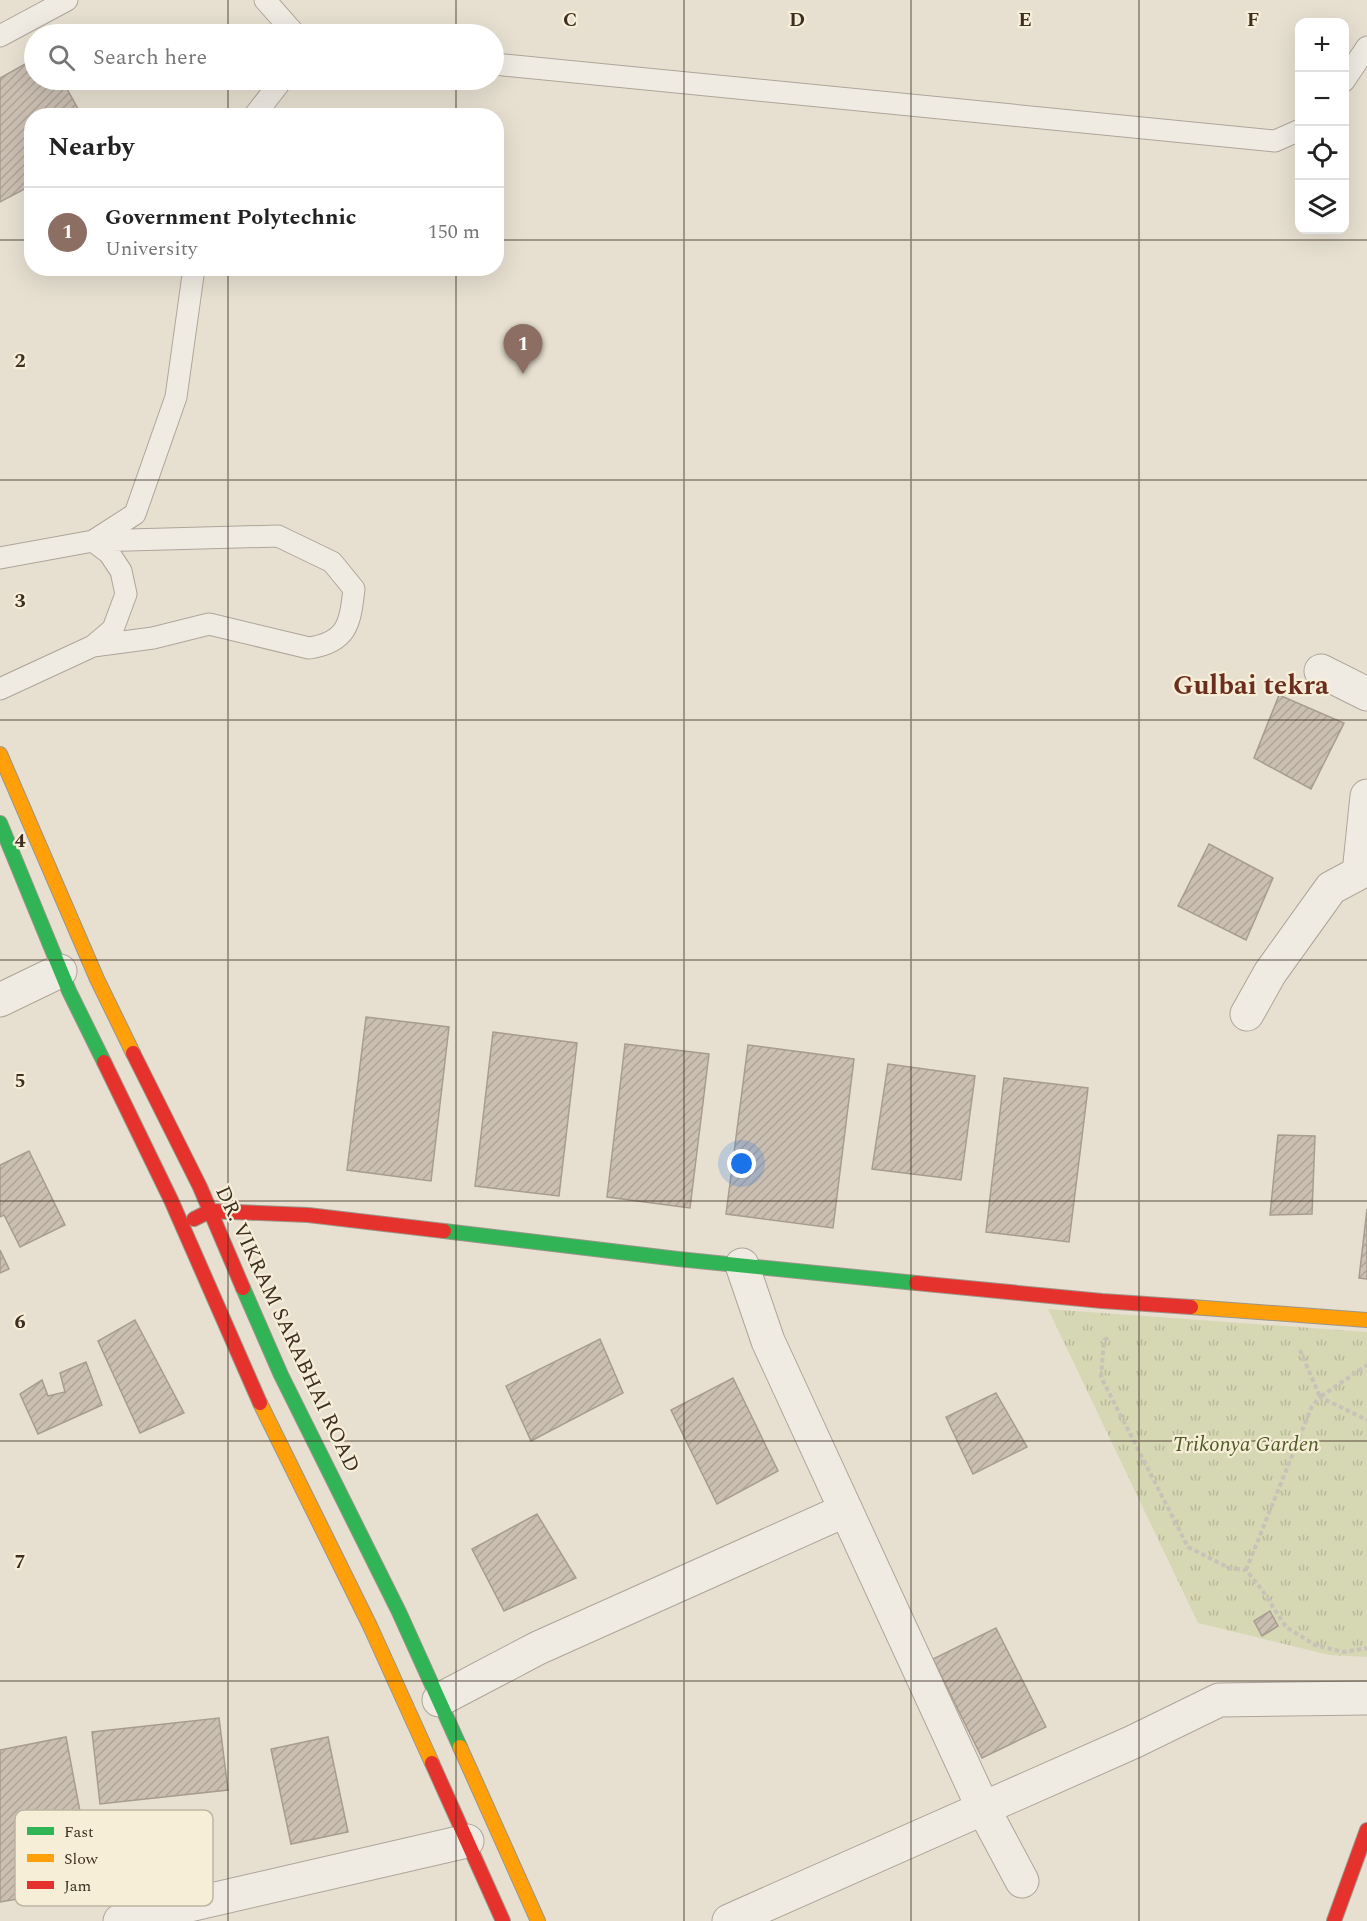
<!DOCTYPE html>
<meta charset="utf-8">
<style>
body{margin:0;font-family:Spectral,serif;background:#f6f6f6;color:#222}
.controls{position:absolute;right:18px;top:18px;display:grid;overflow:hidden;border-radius:12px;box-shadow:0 6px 24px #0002}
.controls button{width:54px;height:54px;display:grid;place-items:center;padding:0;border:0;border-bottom:2px solid #e0e0e0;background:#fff;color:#222;font:30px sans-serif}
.you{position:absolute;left:742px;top:1164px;width:21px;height:21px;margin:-15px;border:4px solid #fff;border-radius:50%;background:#1a73e8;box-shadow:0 0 0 9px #1a73e833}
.badge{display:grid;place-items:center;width:39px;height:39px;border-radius:50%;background:#d93025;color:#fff;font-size:20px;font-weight:700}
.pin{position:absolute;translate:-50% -50px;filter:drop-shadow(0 2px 3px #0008)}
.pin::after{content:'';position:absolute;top:32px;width:21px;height:18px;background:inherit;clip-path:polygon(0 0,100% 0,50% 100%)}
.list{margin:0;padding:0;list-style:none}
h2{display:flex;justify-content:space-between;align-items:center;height:78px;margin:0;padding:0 24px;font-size:26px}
h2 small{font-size:20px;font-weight:400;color:#767676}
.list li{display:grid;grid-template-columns:39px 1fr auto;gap:18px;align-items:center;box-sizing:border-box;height:90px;padding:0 24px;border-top:2px solid #e0e0e0}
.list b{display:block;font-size:22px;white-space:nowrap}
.list p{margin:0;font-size:20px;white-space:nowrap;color:#767676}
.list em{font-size:20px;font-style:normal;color:#767676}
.icon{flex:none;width:33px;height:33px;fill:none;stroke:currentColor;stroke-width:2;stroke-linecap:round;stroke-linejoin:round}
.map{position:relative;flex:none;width:1367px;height:1921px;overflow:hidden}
.search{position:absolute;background:#fff;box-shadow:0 6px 24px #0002;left:24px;top:24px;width:480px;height:66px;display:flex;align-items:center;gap:15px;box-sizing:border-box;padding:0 21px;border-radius:33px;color:#767676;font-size:22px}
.panel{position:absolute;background:#fff;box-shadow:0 6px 24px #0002;left:24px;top:108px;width:480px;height:168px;border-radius:24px}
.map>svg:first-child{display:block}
.grass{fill:url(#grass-tufts)}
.building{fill:url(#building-hatch);stroke:#a89c90;stroke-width:1.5}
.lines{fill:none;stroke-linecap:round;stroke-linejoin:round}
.lane-casing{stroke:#ada599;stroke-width:23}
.street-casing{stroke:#ada599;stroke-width:35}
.fast-casing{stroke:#9c958a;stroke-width:16}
.slow-casing{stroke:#9c958a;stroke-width:16}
.jam-casing{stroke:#9c958a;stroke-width:16}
.path{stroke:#c8c2b9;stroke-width:4;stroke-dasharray:4.5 3;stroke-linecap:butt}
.lane{stroke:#efebe3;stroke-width:21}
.street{stroke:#efebe3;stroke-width:33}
.fast{stroke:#30b455;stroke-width:14}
.slow{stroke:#ff9f0a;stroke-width:14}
.jam{stroke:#e5322d;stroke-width:14}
.grid{fill:none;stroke:#3d2e20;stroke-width:1.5;stroke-opacity:0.55}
.labels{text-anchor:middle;stroke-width:4.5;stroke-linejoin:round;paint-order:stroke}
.street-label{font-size:21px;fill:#3d2e20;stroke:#f7eed8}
.park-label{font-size:21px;font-style:italic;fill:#4d5a26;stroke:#f7eed8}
.district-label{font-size:27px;font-weight:bold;fill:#6b2e1e;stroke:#f7eed8}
.key{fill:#f7eed8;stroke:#bfb4a1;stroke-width:1.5}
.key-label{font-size:16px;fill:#3d2e20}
.grid-label{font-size:20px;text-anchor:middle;font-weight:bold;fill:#3d2e20;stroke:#f7eed8;stroke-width:4.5;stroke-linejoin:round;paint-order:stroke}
</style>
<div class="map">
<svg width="1367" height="1921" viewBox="0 0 1367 1921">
<defs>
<pattern id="grass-tufts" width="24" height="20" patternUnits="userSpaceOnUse" patternTransform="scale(1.5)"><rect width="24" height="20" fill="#d6d7b3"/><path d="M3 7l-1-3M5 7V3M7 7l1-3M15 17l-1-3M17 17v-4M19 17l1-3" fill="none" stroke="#b9b99a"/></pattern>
<pattern id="building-hatch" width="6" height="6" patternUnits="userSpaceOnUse" patternTransform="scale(1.5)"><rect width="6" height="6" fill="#cbbfb2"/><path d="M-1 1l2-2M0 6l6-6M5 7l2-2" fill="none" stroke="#afa499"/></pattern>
</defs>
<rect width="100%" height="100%" fill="#e7e0d1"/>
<path class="grass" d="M1048,1309l319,23v325l-38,-2 -131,-32z"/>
<path class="building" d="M34,59v21h28l20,36h-50v69l-32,17v-124z
M1279,695l65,28 -33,66 -57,-31z
M1209,844l64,34 -27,62 -68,-34z
M366,1017l83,10 -18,154 -84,-11z
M493,1032l84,11 -18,153 -84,-10z
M625,1044l84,10 -19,154 -83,-11z
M748,1045l106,14 -21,169 -107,-14z
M888,1064l87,12 -14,104 -89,-11z
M1004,1078l84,10 -19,154 -83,-10z
M1278,1135l37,1 -3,78 -42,1z
M29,1151l36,74 -45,22 -16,-32 -4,2v-52z
M1367,1209v70l-8,-1z
M0,1250l9,19 -9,4z
M135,1320l49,93 -44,20 -42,-92z
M600,1339l23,54 -92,48 -25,-55z
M86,1362l16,43 -64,29 -18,-40 22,-14 6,16 17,-4 -5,-19z
M733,1378l45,93 -61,33 -46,-94z
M996,1393l31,54 -54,27 -27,-57z
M537,1514l39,64 -72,33 -32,-62z
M1270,1611l8,15 -16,10 -8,-15z
M996,1628l50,99 -64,31 -49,-99z
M219,1718l9,72 -128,14 -8,-72z
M66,1737l28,149 -94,16v-152z
M328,1737l20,95 -57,12 -20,-95z"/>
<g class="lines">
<defs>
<path id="lane" d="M265,0l30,34
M0,36l67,-36
M494,64l781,77 25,-11
M1344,81l23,-34
M254,116l28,-36
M93,541l42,-27 41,-117 18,-129
M0,558l93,-17 185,-5 54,26 22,27c-4,34 -6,53 -45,59l-100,-24 -56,14 -60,8
M0,689l93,-43 20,-17 13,-35 -5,-23 -12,-18 -16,-12"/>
<path id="street" d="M1321,671l46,23
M0,1000l60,-29
M1247,1014l23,-41 61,-85 28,-15 8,-77
M742,1265l26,76 215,467 39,73
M439,1700l99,-52 308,-138
M120,1921l347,-80
M729,1921l404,-179 86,-42 148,-2"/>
<path id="fast" d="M0,823l69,168 35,71
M444,1231l234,28 238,24
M243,1288l38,87 118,237 61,135"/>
<path id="slow" d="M0,754l97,225 36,74
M1191,1307l176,13
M260,1403l110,223 62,137
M460,1747l78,174"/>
<path id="jam" d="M133,1053l67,134 43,101
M104,1062l67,138 89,203
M194,1219l16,-8 98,4 136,16
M916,1283l186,18 89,6
M432,1763l71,158
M1334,1921l33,-91"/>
</defs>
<use href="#lane" class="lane-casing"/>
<use href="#street" class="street-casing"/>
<use href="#fast" class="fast-casing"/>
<use href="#slow" class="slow-casing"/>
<use href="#jam" class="jam-casing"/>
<path class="path" d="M1108,1338l-4,2 -3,37 87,170 41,21 17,2 16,20 24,37 29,18 29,7 23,-4
M1300,1350l20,47 47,-32
M1246,1570l66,-164 8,-9 47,23"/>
<use href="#lane" class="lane"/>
<use href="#street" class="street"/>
<use href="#fast" class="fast"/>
<use href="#slow" class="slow"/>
<use href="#jam" class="jam"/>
</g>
<path class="grid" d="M228,0v34M456,0v34M684,0v1921M911,0v1921M1139,0v1921M228,80v36M456,80v36M0,240h32M496,240h871M228,268v1653M456,268v1653M0,480h1367M0,720h1367M0,960h1367M0,1201h1367M0,1441h1367M0,1681h1367"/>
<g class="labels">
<g class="street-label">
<text transform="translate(288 1329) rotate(65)" y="7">DR. VIKRAM SARABHAI ROAD</text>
</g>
<g class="park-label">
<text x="1246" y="1451">Trikonya Garden</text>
</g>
<g class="district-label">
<text x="1251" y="694">Gulbai tekra</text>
</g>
</g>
<rect x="15" y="1810" width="198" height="96" rx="9" class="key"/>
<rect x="27" y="1827" width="27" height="8" fill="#30b455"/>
<rect x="27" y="1854" width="27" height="8" fill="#ff9f0a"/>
<rect x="27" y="1881" width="27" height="8" fill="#e5322d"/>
<g class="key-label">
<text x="64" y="1837">Fast</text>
<text x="64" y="1864">Slow</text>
<text x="64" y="1891">Jam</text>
</g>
<g class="grid-label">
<text x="570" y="26">C</text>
<text x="797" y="26">D</text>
<text x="1025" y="26">E</text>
<text x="1253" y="26">F</text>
<text x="20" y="367">2</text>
<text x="20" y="607">3</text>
<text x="20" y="847">4</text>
<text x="20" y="1087">5</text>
<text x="20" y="1328">6</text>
<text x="20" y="1568">7</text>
</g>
</svg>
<div class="controls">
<button>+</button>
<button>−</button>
<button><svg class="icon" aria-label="locate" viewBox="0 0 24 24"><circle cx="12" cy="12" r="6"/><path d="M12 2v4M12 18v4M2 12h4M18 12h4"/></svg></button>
<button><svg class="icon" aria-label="layers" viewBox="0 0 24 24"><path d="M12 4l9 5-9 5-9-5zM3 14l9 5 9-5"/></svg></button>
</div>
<div class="you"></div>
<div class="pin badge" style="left:523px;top:374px;background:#8d6e63">1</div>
<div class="search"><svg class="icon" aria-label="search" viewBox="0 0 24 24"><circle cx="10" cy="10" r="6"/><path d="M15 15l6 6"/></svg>Search here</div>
<section class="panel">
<h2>Nearby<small></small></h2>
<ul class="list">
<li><span class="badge" style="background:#8d6e63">1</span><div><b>Government Polytechnic</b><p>University</p></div><em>150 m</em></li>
</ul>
</section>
</div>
